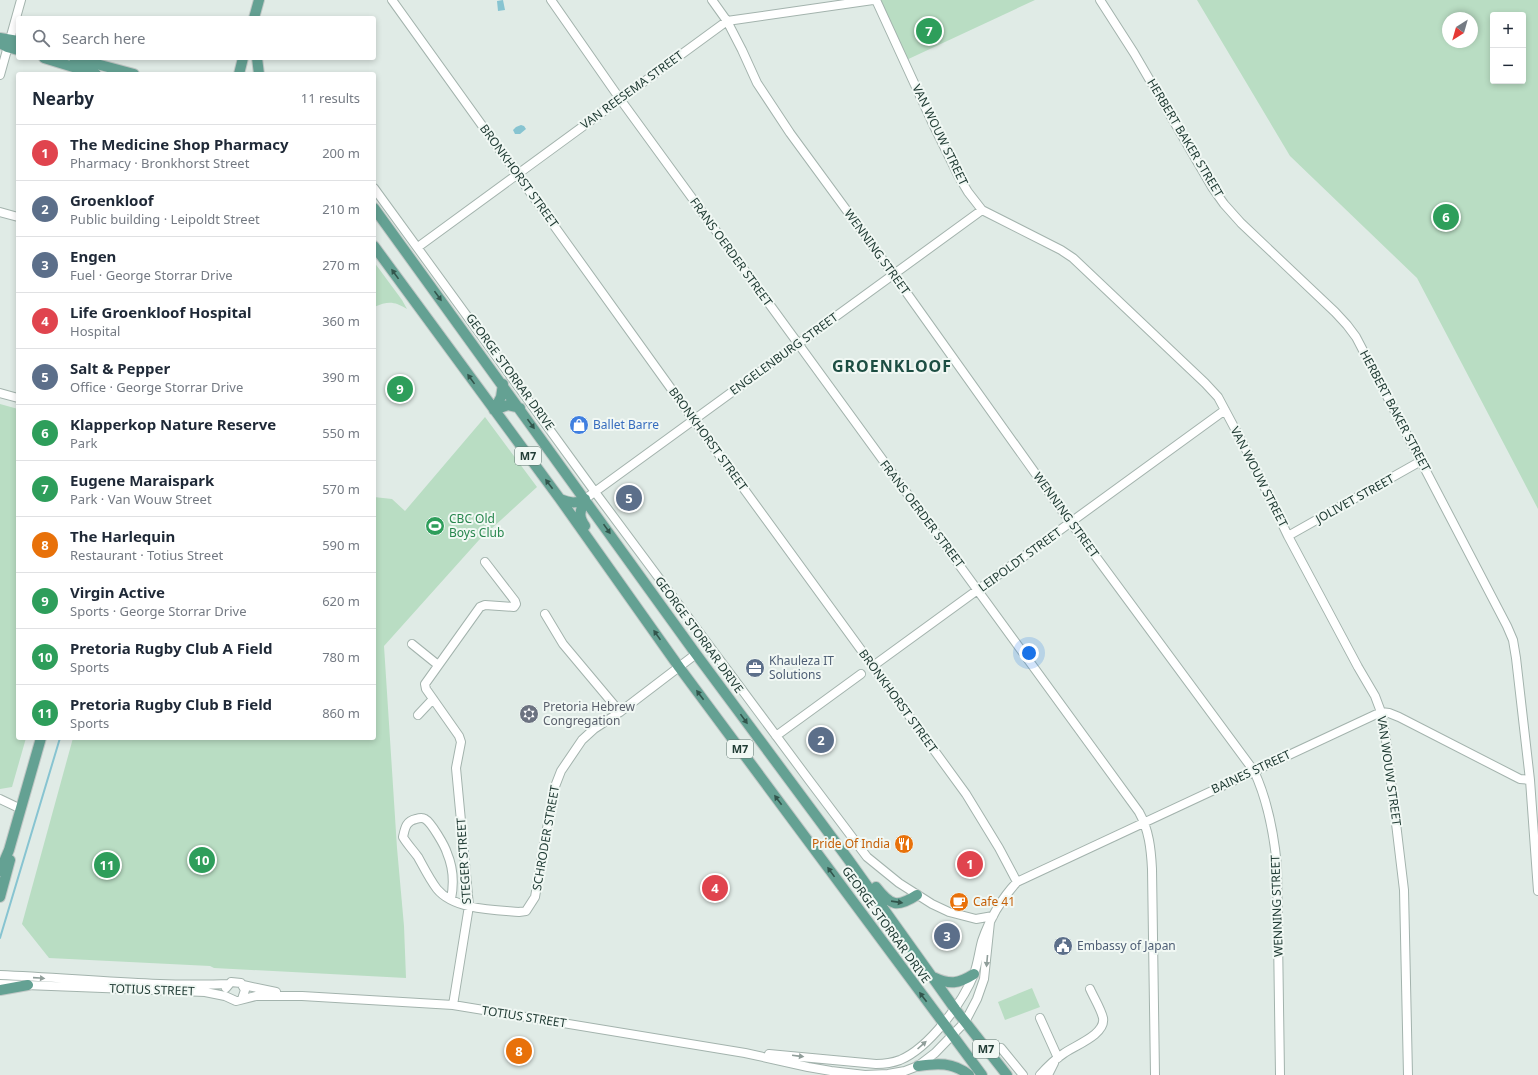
<!DOCTYPE html>
<meta charset="utf-8">
<style>
body{margin:0;font-family:"Noto Sans",sans-serif;background:#f6f6f7;color:#1f2937}
.controls{position:absolute;right:12px;top:12px;display:grid;overflow:hidden;border-radius:4px;box-shadow:0 2px 6px #0003}
.controls button{width:36px;height:36px;display:grid;place-items:center;padding:0;border:0;border-bottom:1px solid #e0e1e3;background:#fff;color:#1f2937;font:20px sans-serif}
.compass{position:absolute;left:1442px;top:12px;width:36px;height:36px;border-radius:50%;background:#fff;box-shadow:0 2px 6px #0003;rotate:217deg}
.you{position:absolute;left:1029px;top:653px;width:14px;height:14px;margin:-10px;border:3px solid #fff;border-radius:50%;background:#1a73e8;box-shadow:0 0 0 6px #1a73e833}
.badge{display:grid;place-items:center;width:26px;height:26px;border-radius:50%;background:#7e5045;color:#fff;font-size:13px;font-weight:700}
.pin{position:absolute;translate:-50% -50%;border:2px solid #fff;box-shadow:0 1px 4px #0006}
.list{margin:0;padding:0;list-style:none}
h2{display:flex;justify-content:space-between;align-items:center;height:52px;margin:0;padding:0 16px;font-size:17px}
h2 small{font-size:13px;font-weight:400;color:#747a83}
.list li{display:grid;grid-template-columns:26px 1fr auto;gap:12px;align-items:center;box-sizing:border-box;height:56px;padding:0 16px;border-top:1px solid #e0e1e3}
.list b{display:block;font-size:15px;white-space:nowrap}
.list p{margin:0;font-size:13px;white-space:nowrap;color:#747a83}
.list em{font-size:13px;font-style:normal;color:#747a83}
.icon{flex:none;width:22px;height:22px;fill:none;stroke:currentColor;stroke-width:2;stroke-linecap:round;stroke-linejoin:round}
.map{position:relative;flex:none;width:1538px;height:1075px;overflow:hidden}
.search{position:absolute;background:#fff;box-shadow:0 2px 6px #0003;left:16px;top:16px;width:360px;height:44px;display:flex;align-items:center;gap:10px;box-sizing:border-box;padding:0 14px;border-radius:4px;color:#747a83;font-size:15px}
.panel{position:absolute;background:#fff;box-shadow:0 2px 6px #0003;left:16px;top:72px;width:360px;height:668px;border-radius:4px}
.map>svg:first-child{display:block}
.green{fill:#b9ddc3;fill-rule:evenodd}
.water{fill:#87c4d1}
.lines{fill:none;stroke-linecap:round;stroke-linejoin:round}
.stream{stroke:#87c4d1;stroke-width:2}
.minor-casing{stroke:#a3b3ad;stroke-width:10}
.major-casing{stroke:#c1c8c6;stroke-width:12}
.minor{stroke:#fff;stroke-width:8}
.major{stroke:#64a193;stroke-width:10}
.oneway{fill:#32554c}
.oneway2{fill:#909e9a}
.labels{text-anchor:middle;stroke-width:4;stroke-linejoin:round;paint-order:stroke}
.shield{fill:#f1f8f4;stroke:#5f746e;stroke-width:1}
.shield-label{font-size:11px;font-weight:bold;fill:#213c35}
.street-label{font-size:12px;fill:#213c35;stroke:#f1f8f4}
.shop-label{font-size:12px;fill:#366cbe;stroke:#f1f8f4;text-anchor:start}
.leisure-label{font-size:12px;fill:#27864d;stroke:#f1f8f4;text-anchor:start}
.service-label{font-size:12px;fill:#4e5e75;stroke:#f1f8f4;text-anchor:start}
.worship-label{font-size:12px;fill:#5b616d;stroke:#f1f8f4;text-anchor:start}
.food-label{font-size:12px;fill:#c56008;stroke:#f1f8f4;text-anchor:end}
.district-label{font-size:16px;font-weight:bold;letter-spacing:1px;fill:#1d4e43;stroke:#f1f8f4}
</style>
<div class="map">
<svg width="1538" height="1075" viewBox="0 0 1538 1075">
<rect width="100%" height="100%" fill="#e0ebe6"/>
<path class="green" d="M877,0h158l-133,62z
M1197,0h341v509l-121,-231 -127,-122zM1493,15h30v66h-30zM1448,18h24v24h-24z
M374,262l28,38 5,9c-13,-8 -19,-8 -33,-2z
M0,404l18,5v329h8l-14,49 -12,2z
M485,417l52,70 -58,53 -95,106 13,202 7,78 2,52 -192,-10 -4,-2 -161,-8 -27,-34 51,-186h301v-241l18,2 13,12z
M1032,988l8,19 -35,13 -7,-18z"/>
<path class="water" d="M503,0l2,10 -7,1 -1,-10z
M521,125l3,1 2,3 -6,5h-5l-2,-4 3,-3z"/>
<g class="lines">
<path class="stream" d="M0,938l60,-200"/>
<defs>
<path id="minor" d="M392,0l293,408 281,386 33,54 18,34
M551,0l69,99 519,713c10,18 12,37 13,57l3,206
M712,0l15,21 15,29 15,33 33,50 104,142 166,233 194,263c13,28 20,64 23,95l3,209
M876,0l56,122 27,55 9,15 14,18 79,40 12,8 132,125 13,14 32,60 38,79 70,131 17,29 6,16 5,28 18,150 4,185
M1100,0l34,53 78,134 12,17 17,19 94,89 12,13 9,12 151,289 6,14 3,18 14,122 8,111
M0,75l21,-75
M374,188l221,304 214,288 58,77 32,26 33,21 17,8 27,7 17,-3
M0,212l18,5
M418,247l309,-226 146,-21
M0,393l18,5
M585,499l397,-289
M1288,536l133,-75
M545,614l18,30 57,68
M412,644l26,21
M873,666l352,-256
M418,715l15,-16
M776,736l85,-62
M0,799l21,10
M451,899c3,-15 2,-32 -4,-46 -2,-7 -16,-31 -22,-34 -3,-2 -6,-1 -9,0 -10,2 -11,9 -13,18 4,7 10,13 15,20 6,11 12,23 19,32 17,21 58,21 82,23l7,-1 9,-14 19,-108 7,-18 21,-31 12,-11 26,-17 76,-58
M0,975c76,3 152,12 229,9
M0,984l205,8 20,4 11,5 20,-5h46l151,9 292,48 63,14 23,4 34,4 23,-1 17,-3 13,-5 17,-13 30,-31 12,-23 7,-20 6,-57
M243,985l33,7
M226,988l5,-6 10,1 4,7 -3,9
M453,1005l16,-99 -13,-138 5,-26 -2,-6 -33,-47 -1,-5 55,-77 5,-2 29,2 2,-3 -1,-3 -30,-39
M1040,1018l18,40
M1001,1048l22,27
M769,1054l107,10c9,0 16,-1 24,-4 29,-12 63,-58 74,-86 4,-11 5,-22 8,-33 8,-23 19,-42 35,-59l364,-170 8,1 10,4 121,62 10,1
M1040,1075c7,-8 14,-15 23,-21 10,-8 43,-19 40,-36 -2,-9 -9,-20 -13,-29
M1048,1075l6,-12"/>
<path id="major" d="M254,18l5,-18
M0,38l18,3
M0,43l7,4 11,3
M44,58l52,16
M74,58l60,16
M257,58l2,16
M239,74l4,-16
M374,208l322,446 152,205 107,150 52,66
M374,246l186,253 119,168 303,408
M494,410l7,-13 2,-13
M494,410l14,-5 12,3
M560,499c10,4 16,5 25,0
M585,499c-4,11 -8,16 0,27
M0,871l9,-21 32,-112
M876,887c15,19 21,21 41,8
M0,897l10,-37
M933,977c17,8 25,7 41,-3
M0,990l28,-5
M918,1066c19,-3 35,-4 51,9"/>
</defs>
<use href="#minor" class="minor-casing"/>
<use href="#major" class="major-casing"/>
<use href="#minor" class="minor"/>
<use href="#major" class="major"/>
</g>
<defs><path id="oneway-solid" d="M-6-.8H1V-3.2L6.5 0L1 3.2V.8H-6Z"/></defs>
<g class="oneway">
<use href="#oneway-solid" transform="translate(395 274) rotate(-126)"/>
<use href="#oneway-solid" transform="translate(438 296) rotate(54)"/>
<use href="#oneway-solid" transform="translate(471 379) rotate(-126)"/>
<use href="#oneway-solid" transform="translate(531 424) rotate(54)"/>
<use href="#oneway-solid" transform="translate(549 484) rotate(-127)"/>
<use href="#oneway-solid" transform="translate(607 529) rotate(55)"/>
<use href="#oneway-solid" transform="translate(657 635) rotate(-125)"/>
<use href="#oneway-solid" transform="translate(700 695) rotate(-127)"/>
<use href="#oneway-solid" transform="translate(744 719) rotate(54)"/>
<use href="#oneway-solid" transform="translate(778 800) rotate(-127)"/>
<use href="#oneway-solid" transform="translate(831 872) rotate(-126)"/>
<use href="#oneway-solid" transform="translate(897 902) rotate(8)"/>
<use href="#oneway-solid" transform="translate(923 997) rotate(-127)"/>
</g>
<g class="oneway2">
<use href="#oneway-solid" transform="translate(987 961) rotate(95)"/>
<use href="#oneway-solid" transform="translate(39 978) rotate(4)"/>
<use href="#oneway-solid" transform="translate(922 1045) rotate(-42)"/>
<use href="#oneway-solid" transform="translate(798 1056) rotate(7)"/>
</g>
<defs>
<symbol id="shop-disc" viewBox="-11 -11 22 22"><circle r="9.5" fill="#3f7fe0" stroke="#f1f8f4"/><path d="M-5-2.5h2.3a2.7 3.5 0 0 1 5.4 0H5L5.5 6h-11ZM-1.5-2.5h3a1.5 2.3 0 0 0-3 0Z" fill="#fff"/></symbol>
<symbol id="stadium-disc" viewBox="-11 -11 22 22"><circle r="9.5" fill="#2e9e5b" stroke="#f1f8f4"/><path d="M0-5a6.5 5 0 1 0 0 10a6.5 5 0 1 0 0-10ZM-3.5-1.8h7v3.6h-7Z" fill="#fff"/></symbol>
<symbol id="office-disc" viewBox="-11 -11 22 22"><circle r="9.5" fill="#5c6f8a" stroke="#f1f8f4"/><path d="M-6-3h4V-5.5h4V-3h4V5H-6ZM-1-4.5V-3h2v-1.5ZM-6 0V1H6V0Z" fill="#fff"/></symbol>
<symbol id="synagogue-disc" viewBox="-11 -11 22 22"><circle r="9.5" fill="#6b7280" stroke="#f1f8f4"/><path d="M0-6.5L5.6 3.2H-5.6ZM0 6.5L5.6-3.2H-5.6Z" fill="#fff"/></symbol>
<symbol id="restaurant-disc" viewBox="-11 -11 22 22"><circle r="9.5" fill="#e8710a" stroke="#f1f8f4"/><path d="M-5-6h1v4h1v-4h1v4h1v-4h1v5L-1.5 .5V6h-2V.5L-5-1ZM5-6V6H3V1.5H1.5Q1.5-4 5-6Z" fill="#fff"/></symbol>
<symbol id="cafe-disc" viewBox="-11 -11 22 22"><circle r="9.5" fill="#e8710a" stroke="#f1f8f4"/><path d="M-5.5-4.5H6V0H3Q3 3.5 0 3.5H-2.5Q-5.5 3.5-5.5 0ZM3-3.2v2h1.7v-2ZM-6 4.5H4V6H-6Z" fill="#fff"/></symbol>
<symbol id="civic-disc" viewBox="-11 -11 22 22"><circle r="9.5" fill="#5c6f8a" stroke="#f1f8f4"/><path d="M-.6-6.5H3V-4.5H.6V-3L4-1V1h2V6H-6V1h2V-1L-.6-3ZM-1.2 2.5V6h2.4V2.5Z" fill="#fff"/></symbol>
</defs>
<g fill-rule="evenodd">
<use href="#shop-disc" x="568" y="414" width="22" height="22"/>
<use href="#stadium-disc" x="424" y="515" width="22" height="22"/>
<use href="#office-disc" x="744" y="657" width="22" height="22"/>
<use href="#synagogue-disc" x="518" y="703" width="22" height="22"/>
<use href="#restaurant-disc" x="893" y="833" width="22" height="22"/>
<use href="#cafe-disc" x="948" y="891" width="22" height="22"/>
<use href="#civic-disc" x="1052" y="935" width="22" height="22"/>
</g>
<g class="labels">
<g class="shield">
<rect x="515" y="447" width="26" height="18" rx="3"/>
<rect x="727" y="740" width="26" height="18" rx="3"/>
<rect x="973" y="1040" width="26" height="18" rx="3"/>
</g>
<g class="shield-label">
<text x="528" y="460">M7</text>
<text x="740" y="753">M7</text>
<text x="986" y="1053">M7</text>
</g>
<g class="street-label">
<text transform="translate(632 90) rotate(-36)" y="4">VAN REESEMA STREET</text>
<text transform="translate(940 135) rotate(64)" y="4">VAN WOUW STREET</text>
<text transform="translate(1185 138) rotate(59)" y="4">HERBERT BAKER STREET</text>
<text transform="translate(519 176) rotate(54)" y="4">BRONKHORST STREET</text>
<text transform="translate(731 252) rotate(54)" y="4">FRANS OERDER STREET</text>
<text transform="translate(877 252) rotate(54)" y="4">WENNING STREET</text>
<text transform="translate(784 354) rotate(-36)" y="4">ENGELENBURG STREET</text>
<text transform="translate(510 372) rotate(54)" y="4">GEORGE STORRAR DRIVE</text>
<text transform="translate(1395 411) rotate(62)" y="4">HERBERT BAKER STREET</text>
<text transform="translate(708 439) rotate(54)" y="4">BRONKHORST STREET</text>
<text transform="translate(1259 477) rotate(63)" y="4">VAN WOUW STREET</text>
<text transform="translate(1355 499) rotate(-29)" y="4">JOLIVET STREET</text>
<text transform="translate(922 514) rotate(53)" y="4">FRANS OERDER STREET</text>
<text transform="translate(1066 515) rotate(54)" y="4">WENNING STREET</text>
<text transform="translate(1020 560) rotate(-36)" y="4">LEIPOLDT STREET</text>
<text transform="translate(699 635) rotate(54)" y="4">GEORGE STORRAR DRIVE</text>
<text transform="translate(898 701) rotate(54)" y="4">BRONKHORST STREET</text>
<text transform="translate(1389 771) rotate(82)" y="4">VAN WOUW STREET</text>
<text transform="translate(1251 772) rotate(-25)" y="4">BAINES STREET</text>
<text transform="translate(546 838) rotate(-80)" y="4">SCHRODER STREET</text>
<text transform="translate(464 861) rotate(-94)" y="4">STEGER STREET</text>
<text transform="translate(1277 906) rotate(-92)" y="4">WENNING STREET</text>
<text transform="translate(886 925) rotate(54)" y="4">GEORGE STORRAR DRIVE</text>
<text transform="translate(152 990) rotate(2)" y="4">TOTIUS STREET</text>
<text transform="translate(524 1017) rotate(9)" y="4">TOTIUS STREET</text>
</g>
<g class="shop-label">
<text x="593" y="429">Ballet Barre</text>
</g>
<g class="leisure-label">
<text x="449" y="523">CBC Old<tspan x="449" dy="14">Boys Club</tspan></text>
</g>
<g class="service-label">
<text x="769" y="665">Khauleza IT<tspan x="769" dy="14">Solutions</tspan></text>
<text x="1077" y="950">Embassy of Japan</text>
</g>
<g class="worship-label">
<text x="543" y="711">Pretoria Hebrew<tspan x="543" dy="14">Congregation</tspan></text>
</g>
<g class="food-label">
<text x="890" y="848">Pride Of India</text>
<text x="973" y="906" text-anchor="start">Cafe 41</text>
</g>
<g class="district-label">
<text x="892" y="372">GROENKLOOF</text>
</g>
</g>
</svg>
<div class="controls">
<button>+</button>
<button>−</button>
</div>
<svg class="compass" viewBox="-18 -18 36 36"><path d="M0-13l5 13h-10z" fill="#e53935"/><path d="M0 13l5-13h-10z" fill="#747a83"/></svg>
<div class="you"></div>
<div class="pin badge" style="left:970px;top:864px;background:#e0444e">1</div>
<div class="pin badge" style="left:821px;top:740px;background:#5c6f8a">2</div>
<div class="pin badge" style="left:947px;top:936px;background:#5c6f8a">3</div>
<div class="pin badge" style="left:715px;top:888px;background:#e0444e">4</div>
<div class="pin badge" style="left:629px;top:498px;background:#5c6f8a">5</div>
<div class="pin badge" style="left:1446px;top:217px;background:#2e9e5b">6</div>
<div class="pin badge" style="left:929px;top:31px;background:#2e9e5b">7</div>
<div class="pin badge" style="left:519px;top:1051px;background:#e8710a">8</div>
<div class="pin badge" style="left:400px;top:389px;background:#2e9e5b">9</div>
<div class="pin badge" style="left:202px;top:860px;background:#2e9e5b">10</div>
<div class="pin badge" style="left:107px;top:865px;background:#2e9e5b">11</div>
<div class="search"><svg class="icon" aria-label="search" viewBox="0 0 24 24"><circle cx="10" cy="10" r="6"/><path d="M15 15l6 6"/></svg>Search here</div>
<section class="panel">
<h2>Nearby<small>11 results</small></h2>
<ul class="list">
<li><span class="badge" style="background:#e0444e">1</span><div><b>The Medicine Shop Pharmacy</b><p>Pharmacy · Bronkhorst Street</p></div><em>200 m</em></li>
<li><span class="badge" style="background:#5c6f8a">2</span><div><b>Groenkloof</b><p>Public building · Leipoldt Street</p></div><em>210 m</em></li>
<li><span class="badge" style="background:#5c6f8a">3</span><div><b>Engen</b><p>Fuel · George Storrar Drive</p></div><em>270 m</em></li>
<li><span class="badge" style="background:#e0444e">4</span><div><b>Life Groenkloof Hospital</b><p>Hospital</p></div><em>360 m</em></li>
<li><span class="badge" style="background:#5c6f8a">5</span><div><b>Salt &amp; Pepper</b><p>Office · George Storrar Drive</p></div><em>390 m</em></li>
<li><span class="badge" style="background:#2e9e5b">6</span><div><b>Klapperkop Nature Reserve</b><p>Park</p></div><em>550 m</em></li>
<li><span class="badge" style="background:#2e9e5b">7</span><div><b>Eugene Maraispark</b><p>Park · Van Wouw Street</p></div><em>570 m</em></li>
<li><span class="badge" style="background:#e8710a">8</span><div><b>The Harlequin</b><p>Restaurant · Totius Street</p></div><em>590 m</em></li>
<li><span class="badge" style="background:#2e9e5b">9</span><div><b>Virgin Active</b><p>Sports · George Storrar Drive</p></div><em>620 m</em></li>
<li><span class="badge" style="background:#2e9e5b">10</span><div><b>Pretoria Rugby Club A Field</b><p>Sports</p></div><em>780 m</em></li>
<li><span class="badge" style="background:#2e9e5b">11</span><div><b>Pretoria Rugby Club B Field</b><p>Sports</p></div><em>860 m</em></li>
</ul>
</section>
</div>
